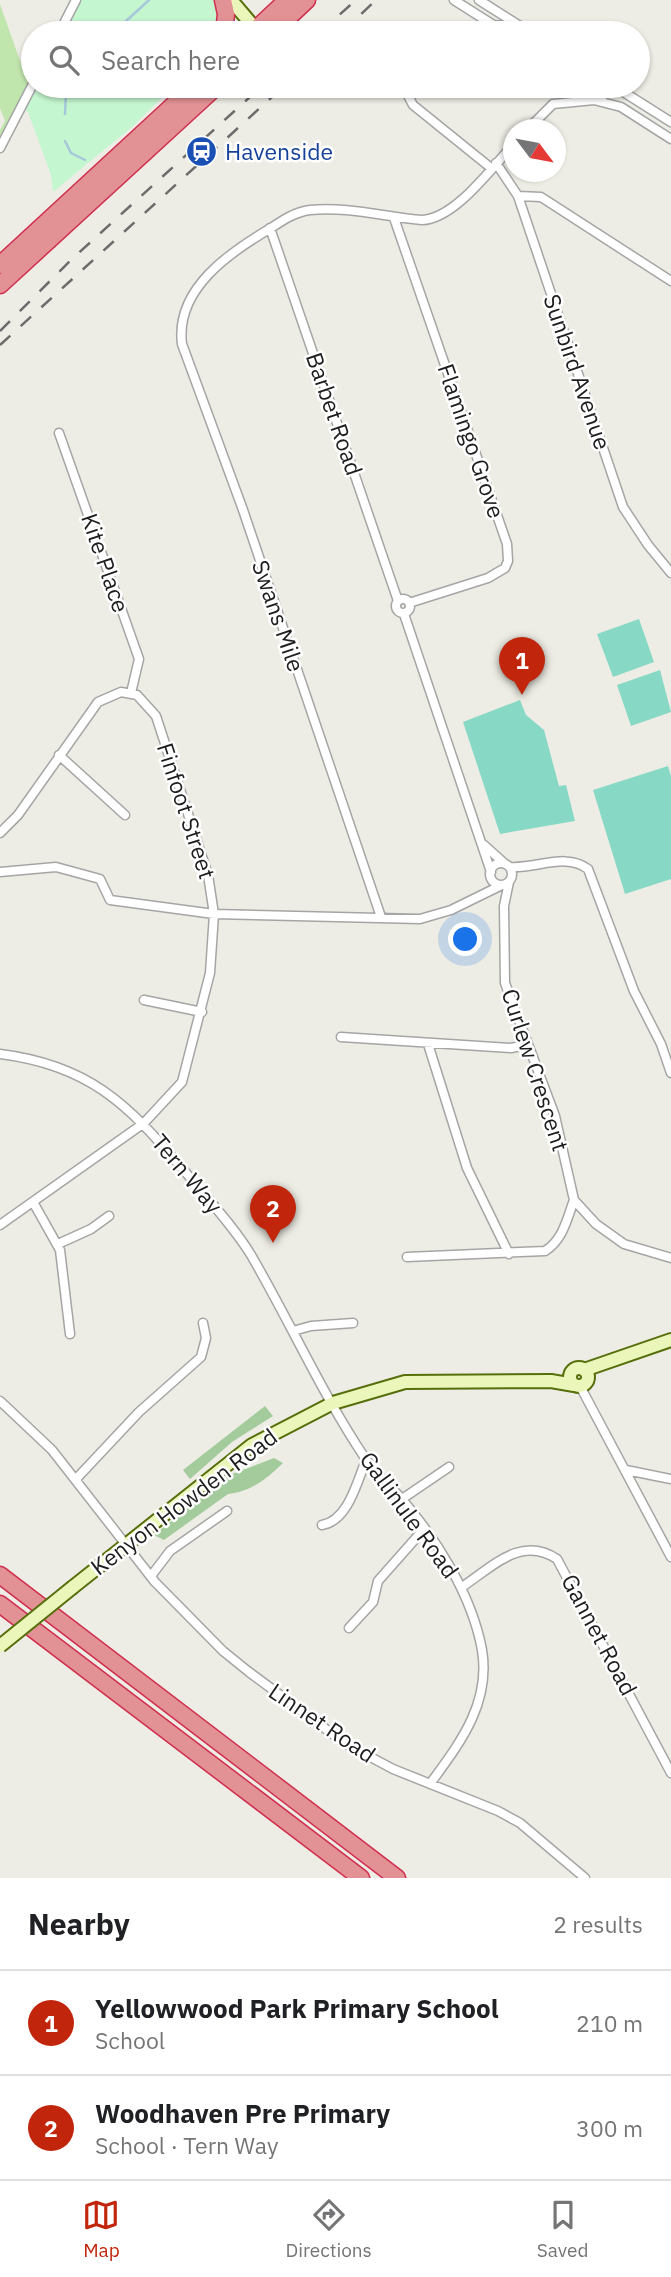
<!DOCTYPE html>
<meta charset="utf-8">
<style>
body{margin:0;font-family:"IBM Plex Sans",sans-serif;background:#f2f2f2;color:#202124}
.compass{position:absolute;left:503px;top:119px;width:63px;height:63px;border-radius:50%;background:#fff;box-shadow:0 2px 5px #0004;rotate:122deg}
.you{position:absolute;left:466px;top:940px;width:24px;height:24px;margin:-18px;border:5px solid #fff;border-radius:50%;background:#1a73e8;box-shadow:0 0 0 10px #1a73e833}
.badge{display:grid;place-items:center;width:46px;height:46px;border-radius:50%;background:#c1250b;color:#fff;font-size:23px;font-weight:700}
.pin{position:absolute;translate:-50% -58px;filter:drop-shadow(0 2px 4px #0008)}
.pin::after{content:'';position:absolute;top:37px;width:24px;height:21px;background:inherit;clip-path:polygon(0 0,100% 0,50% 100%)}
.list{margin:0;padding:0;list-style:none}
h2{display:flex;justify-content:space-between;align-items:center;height:91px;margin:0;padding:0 28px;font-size:30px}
h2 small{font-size:23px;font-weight:400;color:#757577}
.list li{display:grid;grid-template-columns:46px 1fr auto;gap:21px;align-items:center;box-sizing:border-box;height:105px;padding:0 28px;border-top:2px solid #e0e0e0}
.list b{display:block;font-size:26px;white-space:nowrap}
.list p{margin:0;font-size:23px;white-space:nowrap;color:#757577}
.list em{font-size:23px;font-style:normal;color:#757577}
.icon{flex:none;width:38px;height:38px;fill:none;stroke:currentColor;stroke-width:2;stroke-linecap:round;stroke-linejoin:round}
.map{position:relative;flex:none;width:671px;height:1878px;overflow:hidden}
.search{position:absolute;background:#fff;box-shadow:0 2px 5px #0004;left:21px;right:21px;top:21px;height:77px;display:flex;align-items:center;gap:18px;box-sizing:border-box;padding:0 24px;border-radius:38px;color:#757577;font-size:26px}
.sheet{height:301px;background:#fff}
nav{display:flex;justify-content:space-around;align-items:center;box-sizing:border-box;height:98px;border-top:2px solid #e0e0e0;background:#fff;font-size:19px;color:#757577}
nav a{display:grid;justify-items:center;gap:4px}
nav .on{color:#c1250b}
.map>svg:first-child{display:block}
.grass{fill:#c1e6ad}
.forest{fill:#a3cb9c}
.park{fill:#c4f6cf}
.pitch{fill:#87d9c5}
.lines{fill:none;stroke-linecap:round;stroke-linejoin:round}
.stream{stroke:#a7c7da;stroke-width:2.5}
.street-casing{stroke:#a5a5a5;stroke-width:11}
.secondary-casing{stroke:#566f0b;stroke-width:16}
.highway-casing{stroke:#d02e4f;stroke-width:19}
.street{stroke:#fff;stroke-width:8}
.secondary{stroke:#ebf6bb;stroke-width:12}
.highway{stroke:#e29194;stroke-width:16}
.rail{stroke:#6c6c6c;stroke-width:2.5;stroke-dasharray:14 14;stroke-linecap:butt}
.secondary-bridge-casing{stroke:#566f0b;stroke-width:16;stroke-linecap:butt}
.secondary-bridge{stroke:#ebf6bb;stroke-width:12}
.labels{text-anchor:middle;stroke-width:5;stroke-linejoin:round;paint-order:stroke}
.transit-label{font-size:23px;fill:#164399;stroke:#fff;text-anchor:start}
.street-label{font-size:23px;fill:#1e1e1e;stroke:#fff}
</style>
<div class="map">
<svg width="671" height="1878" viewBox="0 0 671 1878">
<rect width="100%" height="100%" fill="#eeede5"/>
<path class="grass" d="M0,4l26,74 7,4 -33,66v-18l5,-9 -5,-13z"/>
<path class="forest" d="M265,1406l8,10 -41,26 -42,37 -7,-9z
M274,1458l9,5c-16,16 -33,29 -55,31l-64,46 -10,-5 73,-59z"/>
<path class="park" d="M76,0h147l3,15 -12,18h-155z
M33,86h141l-41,40 -80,66 -2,-17 -23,-63 -7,-5z"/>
<path class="pitch" d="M639,619l15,43 -41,15 -16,-43z
M660,670l11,42 -40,14 -14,-41z
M520,700l6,15 18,15 15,56 7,-1 9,36 -75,13 -37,-112z
M668,766l3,10v103l-46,15 -32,-104z"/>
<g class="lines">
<path class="stream" d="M113,33l36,-33
M65,114l1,-22 4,-6
M65,141l6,12 14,7"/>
<defs>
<path id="street" d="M454,0l52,33
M479,0l52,33
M59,33l17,-33
M438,33l77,-10
M403,86l10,19 78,63
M587,86l13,9 3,6
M614,86l57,36
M527,130l26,-26 41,-4 27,7 50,32
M0,148l33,-64
M496,163l22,33 105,311 25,38 23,28
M518,196l23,1 130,84
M394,218l113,326 1,17 -3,7 -17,10 -79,25
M270,228l128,373
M59,433l80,226 -8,34
M396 606a7 7 0 1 1 14 0a7 7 0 1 1-14 0Z
M404,614l87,258
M59,755l66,60
M0,833l18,-18 80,-113 23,-10 16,3 19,21 52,159 6,39 -4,59 -28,109 -38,41 -144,102
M484,845l20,18
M490 874a11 11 0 1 1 22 0a11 11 0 1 1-22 0Z
M510,867c26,2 56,-15 78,2l46,122 27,53 10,29
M0,872l56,-5 44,12 10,21 104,14 206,5 31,-9 51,-25
M509,882l-5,24 1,77 50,133 19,84 22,24 28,20 47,14
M381,917l-138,-407 -61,-166c-7,-55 48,-92 89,-116 12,-8 24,-16 39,-18 36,-4 76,7 112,10 33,-1 70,-53 92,-76
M144,1000l58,12
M341,1037l170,11 15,-3
M428,1044l39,124 42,86
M0,1054c88,11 127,49 182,114 23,28 50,56 69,87 39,67 71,139 114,203 10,15 24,27 36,40 36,42 71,97 81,152 9,54 -23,94 -52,134
M33,1202l27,48 10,84
M58,1244l33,-15 18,-13
M407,1257l138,-6c18,-11 22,-32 29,-51
M293,1331l18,-5 42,-3
M580,1386l91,171
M0,1401l52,49 103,132 68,69 26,21 97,72 47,25 105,42 22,12 65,55
M626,1470l45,9
M77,1478l62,-66 62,-55 5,-19 -3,-15
M402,1499l47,-32
M322,1525c26,-4 35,-43 44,-65
M151,1576l19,-25 57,-40
M462,1587c30,-20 59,-52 95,-28l114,214
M349,1628l24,-26 5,-21 46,-52"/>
<path id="secondary" d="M231,0l28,33
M570 1377a9 9 0 1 1 18 0a9 9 0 1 1-18 0Z
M584,1370l87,-30
M73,1587l179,-142 81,-42 72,-21 146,-1 23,4"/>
<path id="highway" d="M223,0l3,14 -2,19
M252,33l35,-33
M272,33l35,-33
M0,265l194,-179
M0,285l217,-199
M0,1575l397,303
M0,1604l361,274"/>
</defs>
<use href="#street" class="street-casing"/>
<use href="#secondary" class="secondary-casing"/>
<use href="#highway" class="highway-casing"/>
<use href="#street" class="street"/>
<use href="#secondary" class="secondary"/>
<use href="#highway" class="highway"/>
<path class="rail" d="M319,33l37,-33
M341,33l35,-33
M0,331l72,-72 190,-173
M0,345l284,-259"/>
<defs>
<path id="secondary-bridge" d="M0,1646l73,-59"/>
</defs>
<use href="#secondary-bridge" class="secondary-bridge-casing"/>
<use href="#secondary-bridge" class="secondary-bridge"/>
</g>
<defs>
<symbol id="station-disc" viewBox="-11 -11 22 22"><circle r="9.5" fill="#1a4fb4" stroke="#fff"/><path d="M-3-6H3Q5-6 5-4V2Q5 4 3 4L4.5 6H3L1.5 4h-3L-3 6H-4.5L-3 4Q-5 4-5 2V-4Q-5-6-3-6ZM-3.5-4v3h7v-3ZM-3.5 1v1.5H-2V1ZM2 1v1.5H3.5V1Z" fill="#fff"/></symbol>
</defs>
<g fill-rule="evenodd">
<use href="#station-disc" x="184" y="134" width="35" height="35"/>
</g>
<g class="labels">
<g class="transit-label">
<text x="225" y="160">Havenside</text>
</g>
<g class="street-label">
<text transform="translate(577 372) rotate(71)" y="8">Sunbird Avenue</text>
<text transform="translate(334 414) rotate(71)" y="8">Barbet Road</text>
<text transform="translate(471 441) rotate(71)" y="8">Flamingo Grove</text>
<text transform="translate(105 563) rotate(71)" y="8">Kite Place</text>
<text transform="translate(278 616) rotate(71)" y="8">Swans Mile</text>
<text transform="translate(186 811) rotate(72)" y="8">Finfoot Street</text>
<text transform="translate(535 1070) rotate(72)" y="8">Curlew Crescent</text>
<text transform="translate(187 1174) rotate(50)" y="8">Tern Way</text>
<text transform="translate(184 1502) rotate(-37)" y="8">Kenyon Howden Road</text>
<text transform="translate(409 1515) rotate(54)" y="8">Gallinule Road</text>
<text transform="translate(599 1635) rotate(62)" y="8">Gannet Road</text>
<text transform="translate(322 1723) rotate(34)" y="8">Linnet Road</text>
</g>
</g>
</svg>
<svg class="compass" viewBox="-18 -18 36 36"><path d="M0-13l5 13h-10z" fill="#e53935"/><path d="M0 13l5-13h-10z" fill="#757577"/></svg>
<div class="you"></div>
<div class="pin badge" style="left:522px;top:695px">1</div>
<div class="pin badge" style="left:273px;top:1243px">2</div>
<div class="search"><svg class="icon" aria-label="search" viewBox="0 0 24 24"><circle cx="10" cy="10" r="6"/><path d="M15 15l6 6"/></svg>Search here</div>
</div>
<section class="sheet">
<h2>Nearby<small>2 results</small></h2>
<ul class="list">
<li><span class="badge">1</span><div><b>Yellowwood Park Primary School</b><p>School</p></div><em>210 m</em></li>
<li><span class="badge">2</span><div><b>Woodhaven Pre Primary</b><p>School · Tern Way</p></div><em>300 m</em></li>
</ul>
</section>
<nav>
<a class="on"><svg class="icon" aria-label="map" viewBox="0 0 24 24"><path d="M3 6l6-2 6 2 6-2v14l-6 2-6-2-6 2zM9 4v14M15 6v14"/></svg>Map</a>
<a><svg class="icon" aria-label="directions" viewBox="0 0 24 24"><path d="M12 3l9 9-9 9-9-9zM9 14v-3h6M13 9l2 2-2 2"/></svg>Directions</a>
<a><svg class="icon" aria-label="saved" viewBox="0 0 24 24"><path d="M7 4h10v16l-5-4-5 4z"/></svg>Saved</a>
</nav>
